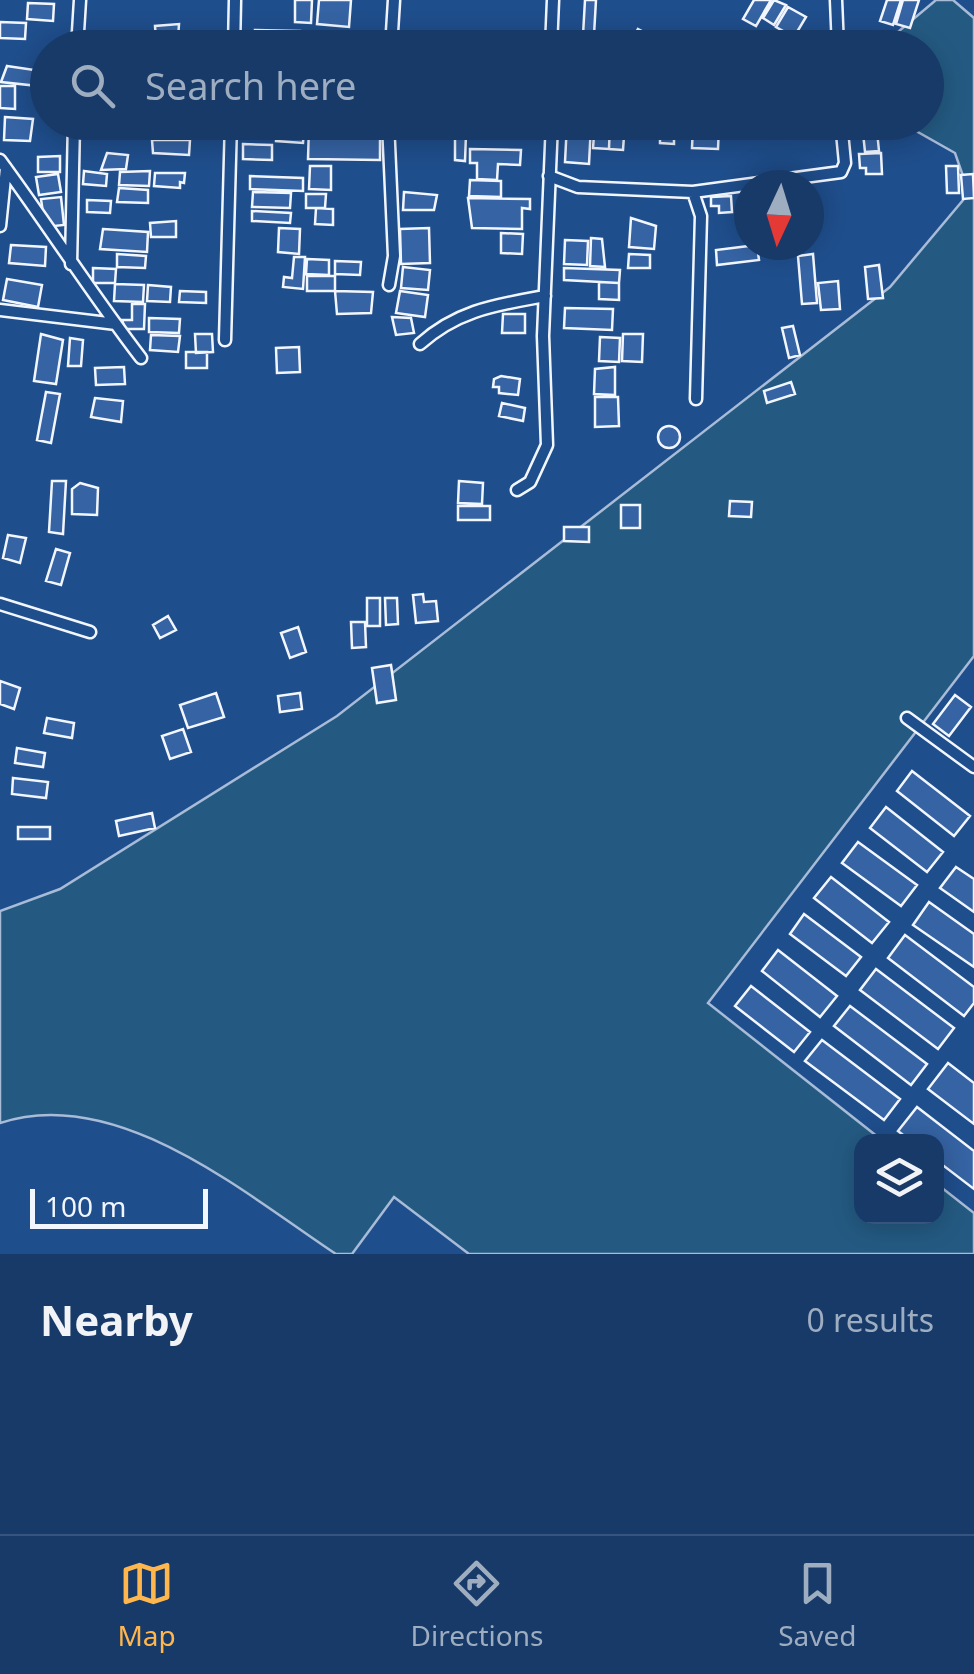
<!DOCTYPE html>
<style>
body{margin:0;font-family:"Noto Sans",sans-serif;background:#20416f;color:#f1f3f6}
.controls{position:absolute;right:30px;bottom:30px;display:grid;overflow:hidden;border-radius:20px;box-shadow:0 5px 25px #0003}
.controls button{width:90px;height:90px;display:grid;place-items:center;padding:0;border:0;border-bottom:2px solid #36547d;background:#173a69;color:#f1f3f6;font:50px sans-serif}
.compass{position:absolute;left:734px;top:170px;width:90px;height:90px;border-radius:50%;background:#173a69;box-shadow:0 5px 25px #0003;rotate:184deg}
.scale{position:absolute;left:30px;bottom:25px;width:178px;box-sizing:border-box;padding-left:10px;border:5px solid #f2f6ff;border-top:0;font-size:28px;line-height:35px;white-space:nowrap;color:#f2f6ff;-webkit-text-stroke:8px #1f4e8c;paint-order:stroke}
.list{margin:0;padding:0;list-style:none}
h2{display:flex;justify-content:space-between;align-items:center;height:130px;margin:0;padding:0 40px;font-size:42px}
h2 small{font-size:32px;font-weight:400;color:#9eadc0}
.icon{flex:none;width:55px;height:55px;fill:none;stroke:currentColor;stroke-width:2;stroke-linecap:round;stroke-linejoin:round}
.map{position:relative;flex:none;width:974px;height:1254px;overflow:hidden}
.search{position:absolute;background:#173a69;box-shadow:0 5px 25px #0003;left:30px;right:30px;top:30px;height:110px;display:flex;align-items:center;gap:25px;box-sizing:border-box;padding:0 35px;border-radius:55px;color:#9eadc0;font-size:38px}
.sheet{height:280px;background:#173a69}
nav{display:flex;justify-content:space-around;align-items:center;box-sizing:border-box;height:140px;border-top:2px solid #36547d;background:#173a69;font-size:28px;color:#9eadc0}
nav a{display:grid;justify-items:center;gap:5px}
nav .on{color:#ffb74d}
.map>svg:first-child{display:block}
.green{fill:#245a82;stroke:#a8bbd7;stroke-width:2.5}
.building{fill:#3563a3;stroke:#f2f6ff;stroke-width:2.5}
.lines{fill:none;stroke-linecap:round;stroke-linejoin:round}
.minor-casing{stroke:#f2f6ff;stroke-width:15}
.minor{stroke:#1f4e8c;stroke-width:10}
</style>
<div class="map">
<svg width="974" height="1254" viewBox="0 0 974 1254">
<rect width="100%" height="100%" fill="#1f4e8c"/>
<path class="green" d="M936,0h17l21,18v638l-266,347 175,138 -21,1v74h74l1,-32 37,29v41h-505l-75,-57 -42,57h-16c-92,-61 -220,-170 -336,-131v-212l60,-22 277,-173 553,-429 79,-94 -14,-40 -53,-30 24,-1v-74l-46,-1z"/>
<path class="building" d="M295,0h17l-1,23 -16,-1z
M319,0h32l-2,27 -32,-3z
M585,0h11l-2,35h-11z
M754,0h17l-15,26 -13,-7z
M774,0l12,5 -12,20 -11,-7z
M887,0h14l-8,25 -13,-4z
M903,0h16l-9,28 -14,-4z
M28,3l26,1 -1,17 -26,-2z
M788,7l18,10 -12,20 -18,-10z
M0,22l26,1 -1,16 -25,-1z
M179,24l-1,16h-22l-1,-14z
M638,29l26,13 -3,6 -32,-3z
M255,30l45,1v12l-45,-2z
M775,32l28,16h-36z
M7,66l41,6v15l-47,-5z
M0,86h15v23l-15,-1z
M5,117l28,2 -3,22 -26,-1z
M95,122h56l-1,16 -55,-4z
M595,122h15l-1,27 -16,-1z
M610,122h15l-2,28 -14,-1z
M660,122h14v22l-14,-1z
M154,123l31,2 -1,13 -31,-1z
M567,123l24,1 -2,40 -24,-2z
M693,125l26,1 -1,23 -26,-1z
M309,126l71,3v31l-72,-1z
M277,128l27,1 -1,14 -27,-2z
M877,131l2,20 -14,1 -2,-19z
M455,134h11l-1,27 -10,-1z
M152,140h38l-1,15 -36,-2z
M243,144l29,1v15l-29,-1z
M470,149l51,1 -1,15 -22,-1 -1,16 -20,-1v-16h-7z
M107,153l21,2 -2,14 -25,1z
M881,153l1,21h-16v-6h-6l-1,-14z
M60,156v16h-22v-15z
M310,166h21v24l-22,-1z
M946,166h12l1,27h-12z
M84,171l23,3 -1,12 -23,-2z
M150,171l-1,15 -30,-1 1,-13z
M155,173h30l-1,10 -4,-1v6l-26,-2z
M58,174l3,18 -22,3 -3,-18z
M973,174l1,24 -11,1 -2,-24z
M250,176l53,2v13l-53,-2z
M470,180l31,1v16l-32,-1z
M119,188l29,2v13l-31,-1z
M253,192l38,1 -1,15 -38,-1z
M404,192l33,3 -3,15h-31z
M306,194h20l-1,14h-19z
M731,196l1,16 -13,1v-7h-8v-9z
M61,197l3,28 -19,2 -4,-28z
M468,198l62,1v10l-8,-1v21l-50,-1z
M87,200l24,1 -1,12 -23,-1z
M316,208l17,1v16l-18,-1z
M252,211l39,2 -1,10 -38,-2z
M631,218l25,8 -2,23 -25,-2z
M176,221v16h-25l-1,-14z
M279,228l21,1 -1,25 -21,-2z
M429,228l1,35 -29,1 -1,-35z
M103,229l45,3 -1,20 -47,-3z
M501,233l22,1 -1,20 -21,-1z
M591,238l11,1 3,28 -15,-1z
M565,240l23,1 -1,24 -23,-1z
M11,245l35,2 -1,19 -36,-3z
M757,245l2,15 -42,5 -1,-15z
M117,254l29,2 -1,12 -28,-1z
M629,254l21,1v13h-22z
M813,254l4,49 -15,1 -4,-48z
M294,257h11l-2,32 -20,-2 1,-10 8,1z
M307,259l22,1v15l-23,-1z
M335,261l26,1 -1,13 -25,-1z
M879,265l4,33 -15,1 -3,-32z
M403,267l27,3 -2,20 -27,-2z
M93,268l23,1 -1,14h-22z
M564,268l56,2 -1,13 -55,-3z
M307,276h28v15h-28z
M7,279l35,6 -4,22 -35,-7z
M838,281l2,28 -19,1 -3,-27z
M599,282l20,1v17l-20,-1z
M115,284l29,1 -1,17 -29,-1z
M148,285l23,2 -1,15 -23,-1z
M180,291l26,1v11l-27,-1z
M335,291l38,1 -2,21 -34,1z
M400,291l28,4 -3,22 -29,-4z
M132,304h13l-1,25h-19l-3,-9h10z
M565,308l48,1 -1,21 -48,-2z
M503,314h22v19h-23z
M392,317l19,1 3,15 -18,2z
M149,318l31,1 -1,14 -30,-1z
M793,326l7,29 -11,3 -7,-30z
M41,334l22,6 -7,44 -22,-3z
M195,334h17l1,18 -17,1z
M623,334h20l-1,28 -20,-1z
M151,335l29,1 -2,16 -28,-2z
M600,337l20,1 -1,24 -20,-1z
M70,338l13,2 -2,26h-13z
M299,347l1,25 -23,1 -1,-25z
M186,352h21v16h-21z
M124,367l1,17 -29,1 -1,-17z
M615,367v28l-21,-1 1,-25z
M501,376l19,3 -2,16 -19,-2v-6h-6l1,-8z
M791,382l4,12 -28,9 -3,-12z
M46,392l14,2 -9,49 -14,-3z
M595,397h23l1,29 -24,1z
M95,398l28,3 -2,21 -30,-5z
M502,403l23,5 -2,13 -24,-5z
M658 437a11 11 0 1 1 22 0a11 11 0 1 1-22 0Z
M52,481h14l-3,53 -14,-2z
M459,481l24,2 -1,21 -24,-1z
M80,483l18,5 -1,27 -25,-1v-25z
M730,501l22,1 -1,15 -22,-1z
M621,505h19v23h-19z
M458,506h32v14h-32z
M564,527h25v15l-25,-1z
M8,535l18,3 -6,25 -17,-5z
M56,549l14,4 -9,32 -15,-4z
M423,594l1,8 12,-1 2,20 -22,2 -3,-28z
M367,598h13v28h-13z
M385,598h12l1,26 -12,1z
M168,616l8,14 -16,8 -7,-13z
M351,622h14l1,25 -14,1z
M298,627l8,25 -16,6 -9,-25z
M391,665l5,35 -19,3 -5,-35z
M0,681l20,7 -6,21 -14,-5z
M216,693l8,24 -36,11 -8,-23z
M300,693l2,16 -22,3 -2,-16z
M955,695l16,12 -22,29 -16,-12z
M47,718l27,5 -2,15 -28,-5z
M183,729l8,23 -21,7 -8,-23z
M17,748l28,5 -2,14 -28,-4z
M912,771l58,45 -16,20 -57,-45z
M13,778l35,4 -2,16 -34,-4z
M886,807l57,45 -16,20 -57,-44z
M152,813l3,15 -36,8 -3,-15z
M18,827h32v12h-32z
M858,842l59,43 -16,21 -59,-43z
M956,867l18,12v33l-34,-24z
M831,877l58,45 -17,21 -58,-45z
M929,902l45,32v33l-61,-42z
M804,914l57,43 -15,19 -56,-42z
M905,935l69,52v16l-10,13 -76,-58z
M778,950l59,46 -17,21 -58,-46z
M876,969l78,59 -16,21 -78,-59z
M751,986l59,46 -16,20 -59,-46z
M850,1006l77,58 -16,21 -77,-59z
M822,1040l78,59 -16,21 -79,-59z
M948,1063l26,20v41l-46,-35z
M917,1107l57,44v38l-38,-29v-18h-24l-14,-11z"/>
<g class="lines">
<defs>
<path id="minor" d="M836,0l2,48
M77,48l3,-48
M234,48l1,-48
M391,48l3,-48
M551,48l2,-48
M388,122l6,134 -5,29
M0,160c48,65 91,133 141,198
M549,176l29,11 115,5 8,24 -5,183
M693,192l148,-20 4,-9 -4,-41
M0,226l6,-58
M71,264l3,-142
M0,310l116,14
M225,340l6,-218
M420,344c38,-34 76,-39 125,-48
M517,490l13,-8 17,-37 -4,-109 9,-214
M0,604l90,28
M907,718l67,49"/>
</defs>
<use href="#minor" class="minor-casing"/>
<use href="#minor" class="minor"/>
</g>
</svg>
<div class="controls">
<button><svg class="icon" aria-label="layers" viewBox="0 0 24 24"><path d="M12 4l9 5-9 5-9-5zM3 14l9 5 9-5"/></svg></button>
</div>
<svg class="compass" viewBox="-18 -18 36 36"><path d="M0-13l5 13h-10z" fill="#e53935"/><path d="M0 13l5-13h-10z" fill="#9eadc0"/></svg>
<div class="scale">100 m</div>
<div class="search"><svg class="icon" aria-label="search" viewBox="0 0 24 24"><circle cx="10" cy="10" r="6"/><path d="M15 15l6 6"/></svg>Search here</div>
</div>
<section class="sheet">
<h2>Nearby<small>0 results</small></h2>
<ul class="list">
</ul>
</section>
<nav>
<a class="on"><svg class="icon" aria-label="map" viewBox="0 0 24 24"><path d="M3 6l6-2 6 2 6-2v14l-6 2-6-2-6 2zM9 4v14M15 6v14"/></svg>Map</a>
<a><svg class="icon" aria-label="directions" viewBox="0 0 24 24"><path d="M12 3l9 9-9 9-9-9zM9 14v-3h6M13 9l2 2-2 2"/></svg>Directions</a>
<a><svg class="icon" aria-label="saved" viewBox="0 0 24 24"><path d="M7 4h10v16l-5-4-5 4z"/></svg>Saved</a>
</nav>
